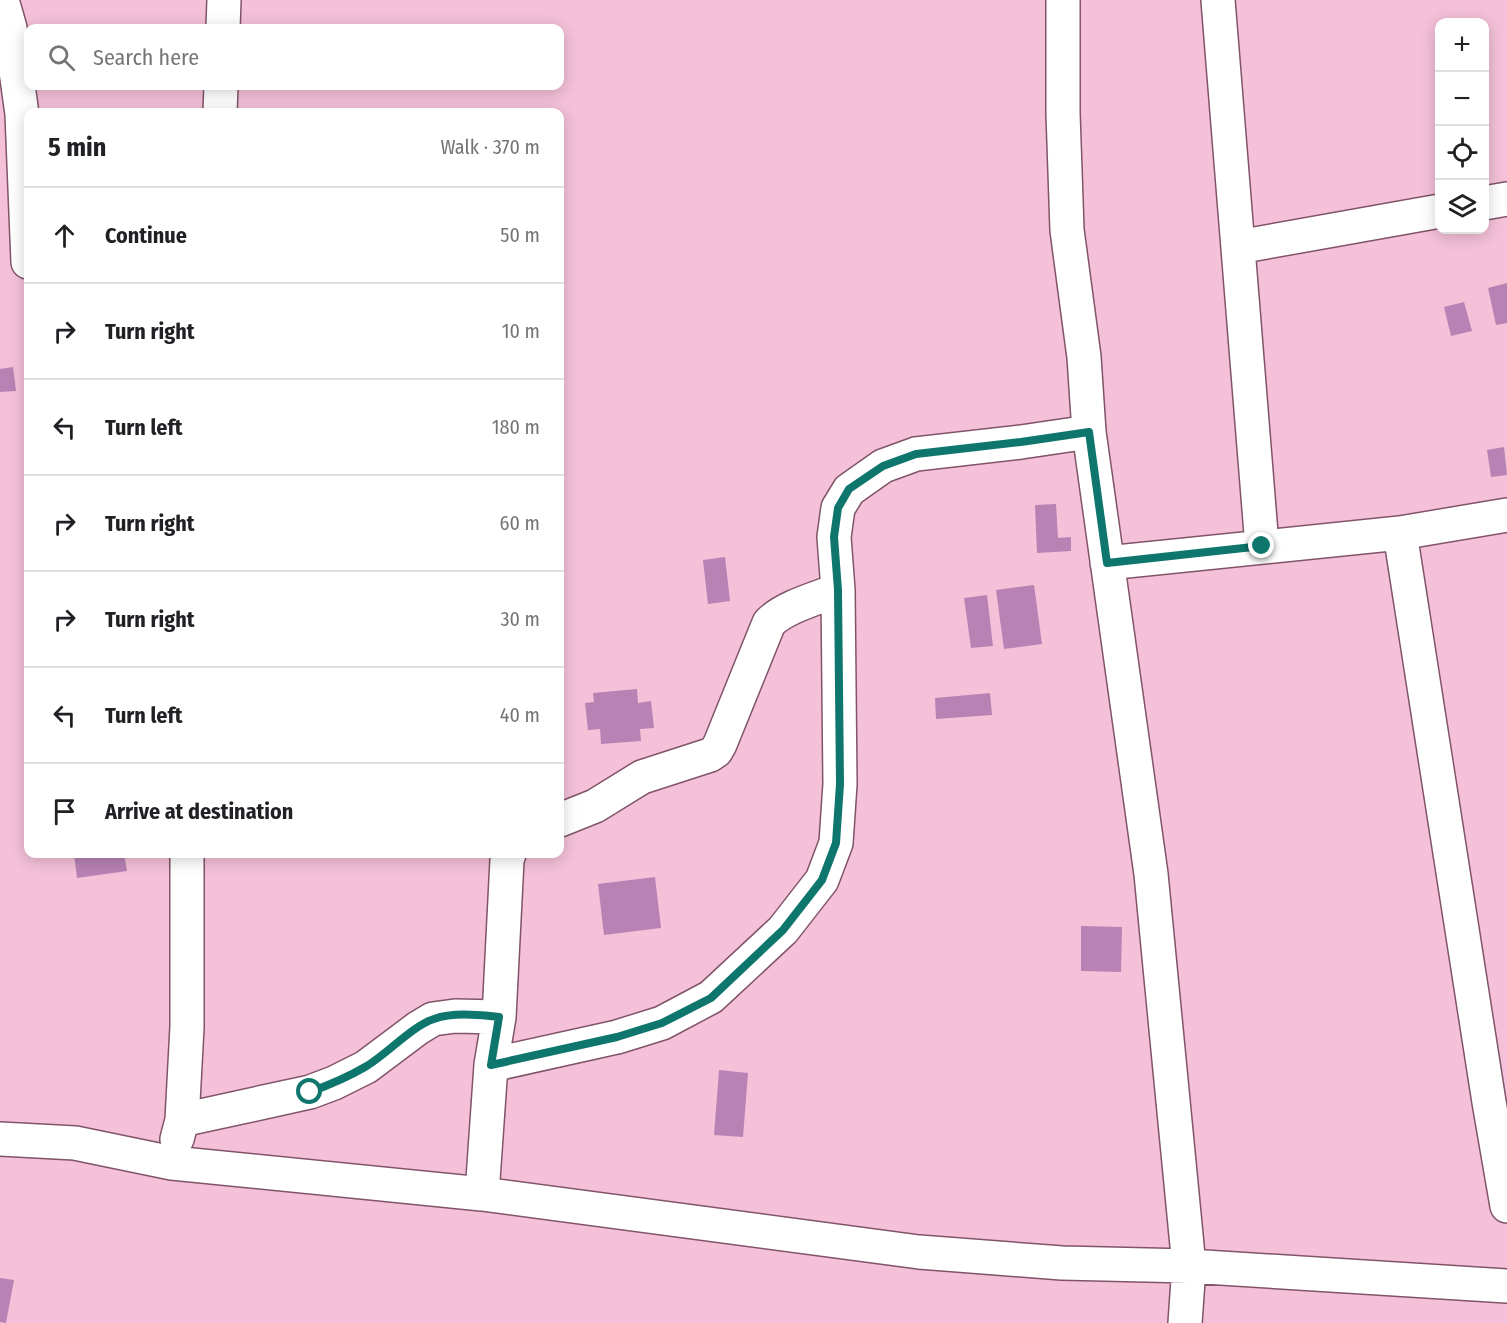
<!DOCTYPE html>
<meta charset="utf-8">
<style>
body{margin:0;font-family:"Fira Sans Condensed",sans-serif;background:#f6f6f6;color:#202124}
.controls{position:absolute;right:18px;top:18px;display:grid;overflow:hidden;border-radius:12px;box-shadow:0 3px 15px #0003}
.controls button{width:54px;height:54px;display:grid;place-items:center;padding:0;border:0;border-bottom:2px solid #e0e0e0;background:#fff;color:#202124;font:30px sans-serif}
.stop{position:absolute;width:18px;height:18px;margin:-14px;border:4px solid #0f766e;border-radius:50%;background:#fff}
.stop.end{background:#0f766e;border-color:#fff;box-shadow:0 2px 6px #0008}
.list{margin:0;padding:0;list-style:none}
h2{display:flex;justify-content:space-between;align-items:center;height:78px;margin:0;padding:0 24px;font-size:26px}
h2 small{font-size:20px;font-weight:400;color:#757577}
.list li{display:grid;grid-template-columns:39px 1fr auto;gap:18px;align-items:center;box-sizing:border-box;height:96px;padding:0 24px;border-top:2px solid #e0e0e0}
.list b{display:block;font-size:22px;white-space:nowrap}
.list em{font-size:20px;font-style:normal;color:#757577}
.icon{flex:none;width:33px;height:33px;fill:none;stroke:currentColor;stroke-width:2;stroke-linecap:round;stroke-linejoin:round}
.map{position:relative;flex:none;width:1507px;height:1323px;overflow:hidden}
.search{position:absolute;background:#fff;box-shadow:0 3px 15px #0003;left:24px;top:24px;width:540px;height:66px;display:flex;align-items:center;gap:15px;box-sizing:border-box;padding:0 21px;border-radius:12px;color:#757577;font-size:22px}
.panel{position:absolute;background:#fff;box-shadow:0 3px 15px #0003;left:24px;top:108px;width:540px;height:750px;border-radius:12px}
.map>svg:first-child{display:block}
.building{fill:#b882b4}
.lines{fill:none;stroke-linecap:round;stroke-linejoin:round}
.minor-casing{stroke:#805469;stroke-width:36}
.minor{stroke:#fff;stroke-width:33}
.route{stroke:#0f766e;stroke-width:8}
</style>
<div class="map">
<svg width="1507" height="1323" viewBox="0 0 1507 1323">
<rect width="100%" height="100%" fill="#f4c1d8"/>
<path class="building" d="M1507,283v40l-11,2 -8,-37z
M1464,302l8,29 -21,5 -7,-29z
M13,367l3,24 -16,1v-23z
M1504,447l3,28 -16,2 -4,-27z
M1056,504l2,34 13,-1v14l-34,2 -2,-48z
M725,557l5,44 -22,3 -5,-44z
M1034,585l8,59 -38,5 -8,-59z
M987,595l6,51 -22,2 -7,-50z
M637,689l1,14 13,-2 3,27 -14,1 1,12 -40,3 -1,-15 -12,1 -3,-27 9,-1 -1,-9z
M990,693l2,22 -56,4 -1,-21z
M74,854h50l3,17 -50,7z
M655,877l6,51 -57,7 -6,-51z
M1081,926l41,1 -1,45 -40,-1z
M719,1070l29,3 -5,64 -29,-2z
M0,1278l14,2 -8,43 -6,-1z"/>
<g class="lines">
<defs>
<path id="minor" d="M2,0l8,28 12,86 6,148
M1063,0v113l4,117 17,127 5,75 62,442 38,392 -4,57
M1218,0l44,546
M223,28l1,-28
M220,112l1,-26
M1484,203l23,-4
M1238,247l202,-36
M1400,533l89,569 18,104
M1107,563l293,-30 107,-18
M560,820l35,-14 47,-29 68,-22 6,-4 4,-7 49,-121c15,-16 49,-25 69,-33
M491,1065l126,-28 45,-14 49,-26 72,-67 39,-50 14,-37 4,-59 -2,-194 -4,-53 4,-29 11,-18 34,-24 33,-12 105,-12 68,-10
M182,1120l128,-28 24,-9 32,-16 52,-39 15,-9 22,-3 44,1
M0,1139l75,4 97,20 310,31 437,58 143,11 127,3 318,20
M177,1139l5,-19 5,-93v-173
M482,1194l9,-129 8,-48 8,-157 2,-6"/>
</defs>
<use href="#minor" class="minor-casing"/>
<use href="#minor" class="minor"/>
</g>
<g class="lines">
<path class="route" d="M310,1092c19,-7 38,-15 55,-25 21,-12 47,-41 69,-48 20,-7 44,-4 65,-2l-8,48 126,-28 45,-14 49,-25 72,-68 39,-50 14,-37 4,-59 -2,-194 -4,-53 4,-29 11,-19 34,-23 33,-12 105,-12 68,-10 18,131 155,-17"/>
</g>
</svg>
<div class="controls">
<button>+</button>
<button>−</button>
<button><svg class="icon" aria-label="locate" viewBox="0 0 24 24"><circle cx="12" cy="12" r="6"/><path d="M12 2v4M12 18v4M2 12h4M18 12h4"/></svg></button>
<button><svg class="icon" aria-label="layers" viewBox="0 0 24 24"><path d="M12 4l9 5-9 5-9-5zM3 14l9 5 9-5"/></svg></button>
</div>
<div class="stop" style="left:310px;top:1092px"></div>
<div class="stop end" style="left:1262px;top:546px"></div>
<div class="search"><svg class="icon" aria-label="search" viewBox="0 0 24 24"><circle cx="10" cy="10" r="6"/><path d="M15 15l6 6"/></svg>Search here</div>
<section class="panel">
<h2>5 min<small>Walk · 370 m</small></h2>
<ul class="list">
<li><svg class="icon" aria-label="ahead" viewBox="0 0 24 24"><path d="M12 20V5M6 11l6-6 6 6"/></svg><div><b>Continue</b></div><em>50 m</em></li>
<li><svg class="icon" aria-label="right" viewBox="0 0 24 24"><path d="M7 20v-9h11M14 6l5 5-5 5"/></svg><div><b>Turn right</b></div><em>10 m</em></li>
<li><svg class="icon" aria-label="left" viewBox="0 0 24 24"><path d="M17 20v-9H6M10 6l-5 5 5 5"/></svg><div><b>Turn left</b></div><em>180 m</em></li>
<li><svg class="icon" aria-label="right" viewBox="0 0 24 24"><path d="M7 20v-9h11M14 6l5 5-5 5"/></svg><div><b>Turn right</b></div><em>60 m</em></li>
<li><svg class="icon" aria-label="right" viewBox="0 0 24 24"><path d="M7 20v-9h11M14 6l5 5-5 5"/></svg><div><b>Turn right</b></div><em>30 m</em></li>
<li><svg class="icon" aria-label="left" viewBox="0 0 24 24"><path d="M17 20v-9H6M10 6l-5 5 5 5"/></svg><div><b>Turn left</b></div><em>40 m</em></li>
<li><svg class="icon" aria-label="arrive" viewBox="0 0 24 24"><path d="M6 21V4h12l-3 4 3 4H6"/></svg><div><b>Arrive at destination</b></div></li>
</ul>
</section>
</div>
